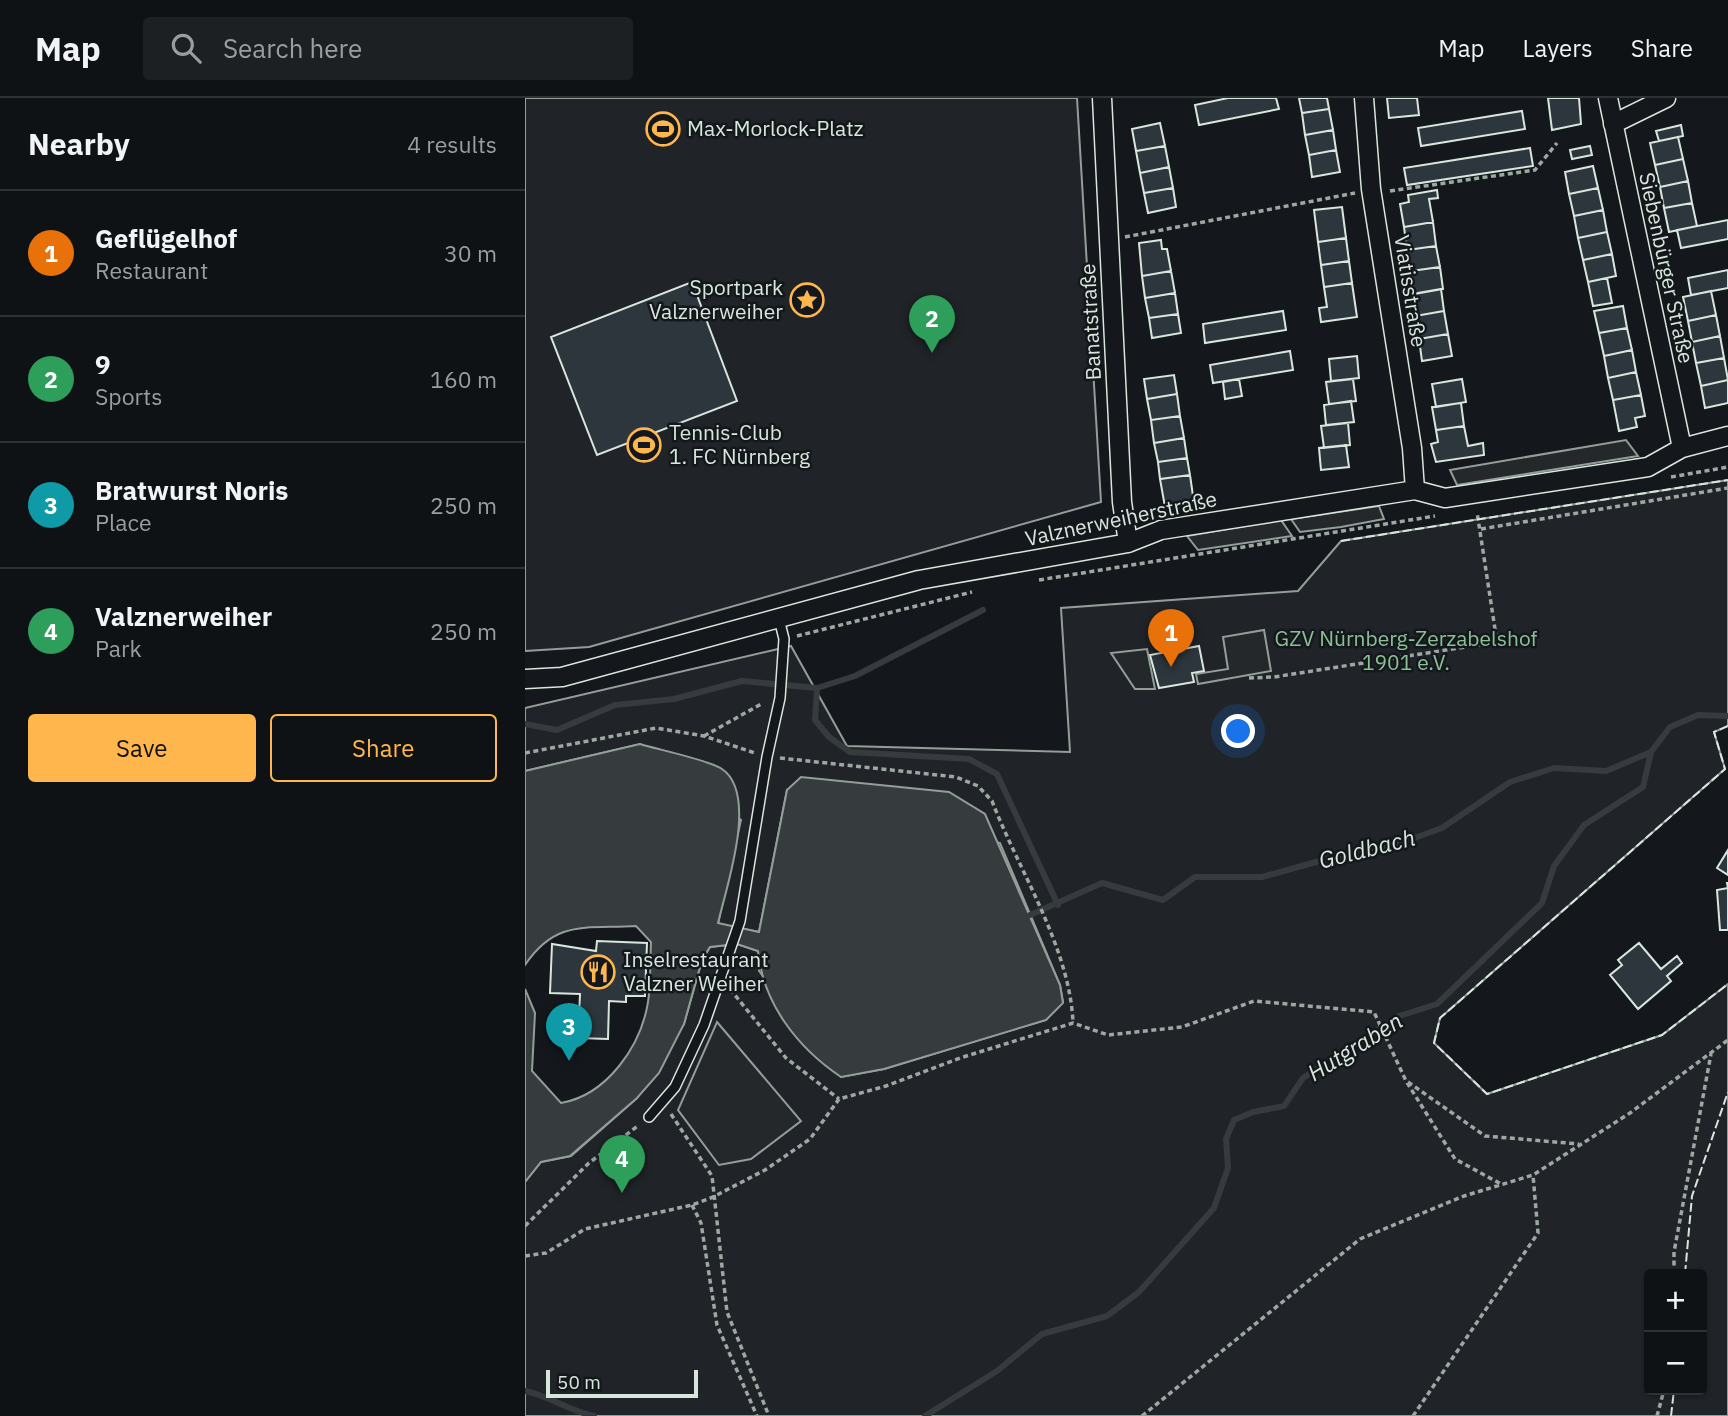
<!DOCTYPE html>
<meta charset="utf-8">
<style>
body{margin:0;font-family:"IBM Plex Sans",sans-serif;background:#1d2022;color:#f1f3f6}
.controls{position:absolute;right:21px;bottom:21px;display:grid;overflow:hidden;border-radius:7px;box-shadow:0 2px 5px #0004}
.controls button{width:63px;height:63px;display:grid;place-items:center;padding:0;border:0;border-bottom:2px solid #2f3234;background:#0f1215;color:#f1f3f6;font:35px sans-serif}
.scale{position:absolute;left:21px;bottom:18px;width:152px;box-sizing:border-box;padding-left:7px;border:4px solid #d8e6dc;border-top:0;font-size:19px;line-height:24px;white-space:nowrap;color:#d8e6dc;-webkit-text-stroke:5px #14181c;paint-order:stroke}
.you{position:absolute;left:714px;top:634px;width:24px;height:24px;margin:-18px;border:5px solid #fff;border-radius:50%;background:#1a73e8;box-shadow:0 0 0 10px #1a73e833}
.badge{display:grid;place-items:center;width:46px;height:46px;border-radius:50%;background:#ffb74d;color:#fff;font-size:23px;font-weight:700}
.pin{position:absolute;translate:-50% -58px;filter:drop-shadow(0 2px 4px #0008)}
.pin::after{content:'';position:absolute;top:37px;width:24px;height:21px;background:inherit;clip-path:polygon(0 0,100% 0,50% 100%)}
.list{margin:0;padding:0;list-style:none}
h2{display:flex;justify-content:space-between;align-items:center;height:91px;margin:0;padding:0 28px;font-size:30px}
h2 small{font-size:23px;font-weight:400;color:#9b9ea0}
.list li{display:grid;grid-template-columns:46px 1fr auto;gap:21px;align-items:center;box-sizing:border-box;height:126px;padding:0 28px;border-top:2px solid #2f3234}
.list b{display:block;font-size:26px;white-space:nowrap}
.list p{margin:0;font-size:23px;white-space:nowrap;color:#9b9ea0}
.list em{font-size:23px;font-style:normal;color:#9b9ea0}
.actions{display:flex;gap:14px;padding:21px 28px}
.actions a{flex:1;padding:16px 0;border:2px solid #ffb74d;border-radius:7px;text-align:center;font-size:24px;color:#ffb74d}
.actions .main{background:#ffb74d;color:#111}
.icon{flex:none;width:38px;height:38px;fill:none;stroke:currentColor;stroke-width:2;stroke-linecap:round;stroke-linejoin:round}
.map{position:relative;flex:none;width:1203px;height:1318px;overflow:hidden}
header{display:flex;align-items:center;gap:42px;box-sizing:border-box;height:98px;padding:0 35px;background:#0f1215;border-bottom:2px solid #2f3234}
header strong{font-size:33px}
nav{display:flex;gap:38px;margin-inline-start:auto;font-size:24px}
.search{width:490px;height:63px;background:#1d2022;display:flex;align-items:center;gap:18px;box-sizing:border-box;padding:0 24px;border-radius:7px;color:#9b9ea0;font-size:26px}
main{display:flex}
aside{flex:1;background:#0f1215}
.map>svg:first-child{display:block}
.green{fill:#202428;stroke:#939e99;stroke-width:2;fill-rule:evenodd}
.parking{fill:#24282b;stroke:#939e99;stroke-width:2}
.water{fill:#363b3e;stroke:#939e99;stroke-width:2}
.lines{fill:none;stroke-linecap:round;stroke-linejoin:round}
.stream{stroke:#363b3e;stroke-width:6}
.building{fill:#2c363c;stroke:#d8e6dc;stroke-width:2}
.lane-casing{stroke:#d8e6dc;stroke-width:12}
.street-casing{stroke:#d8e6dc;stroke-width:21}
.path{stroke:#9da8a2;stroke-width:3.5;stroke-dasharray:5 3.5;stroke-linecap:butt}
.lane{stroke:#14181c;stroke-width:9}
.street{stroke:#14181c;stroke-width:18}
.fence{stroke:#d8e6dc;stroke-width:2;stroke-dasharray:9 3.5;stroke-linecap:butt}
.labels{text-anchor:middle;stroke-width:5;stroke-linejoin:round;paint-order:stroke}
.poi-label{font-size:21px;fill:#d8e6dc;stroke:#14181c;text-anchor:start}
.street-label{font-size:21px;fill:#d8e6dc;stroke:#14181c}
.park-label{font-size:21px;fill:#8ac095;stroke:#14181c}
.water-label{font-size:23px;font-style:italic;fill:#d8e6dc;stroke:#14181c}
</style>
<header>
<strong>Map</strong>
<div class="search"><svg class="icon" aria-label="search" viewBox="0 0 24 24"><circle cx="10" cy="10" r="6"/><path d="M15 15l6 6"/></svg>Search here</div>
<nav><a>Map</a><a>Layers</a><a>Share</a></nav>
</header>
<main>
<aside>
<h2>Nearby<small>4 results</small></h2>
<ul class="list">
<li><span class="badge" style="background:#e8710a">1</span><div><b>Geflügelhof</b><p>Restaurant</p></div><em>30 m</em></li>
<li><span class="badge" style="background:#2e9e5b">2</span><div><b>9</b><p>Sports</p></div><em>160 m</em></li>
<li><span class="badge" style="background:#0f9aa8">3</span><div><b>Bratwurst Noris</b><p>Place</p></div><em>250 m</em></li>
<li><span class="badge" style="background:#2e9e5b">4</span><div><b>Valznerweiher</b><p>Park</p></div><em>250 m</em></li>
</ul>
<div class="actions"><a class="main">Save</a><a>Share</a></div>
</aside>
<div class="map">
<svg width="1203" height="1318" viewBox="0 0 1203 1318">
<rect width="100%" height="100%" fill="#14181c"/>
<path class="green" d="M0,0h552l24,404 -512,145 -64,4z
M1203,382v246l-14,6 11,37 -285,249 -6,25 53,51 175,-59 66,-51v432h-1203v-234l16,-20 30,-6 66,-58 47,-74 18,-64 8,-13 27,-3 21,7 1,20 82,106 43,-8 161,-49 18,-18 -3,-17 -60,-142 -213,-53 -28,142 -41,-8 23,-104 -101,-76 -115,27v-63l266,-62 56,100 223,6 -9,-144 237,-17 43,-50zM1124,1176h53v116h-53z"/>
<path class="parking" d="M1101,342l12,16 -181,29 -7,-15z
M854,408l5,13 -43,8 -41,5 -9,-13z
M756,422l11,16 -94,14 -11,-14z
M739,532l7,41 -73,13 -2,-10 32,-5 -5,-32z
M622,551l8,40h-20l-24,-36z
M192,924l84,99 -50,38 -32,6 -41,-55z"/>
<path class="water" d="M115,646c16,5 72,17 82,25 37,25 4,119 -4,154l41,9 28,-142 14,-13 148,15 36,22 75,171 3,18 -17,17 -162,49 -43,8c-43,-29 -78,-73 -83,-126l-21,-7 -27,3 -8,13 -18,64 -25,49 -22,25 -67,58 -29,6 -16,20v-193l10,24 -3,58 29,32c46,-8 80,-57 87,-101 3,-19 2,-40 3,-60l-15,-16c-50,3 -80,-7 -111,39v-194z"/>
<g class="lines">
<path class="stream" d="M292,590l-2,32 14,17 21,15 119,7 28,15 61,131
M0,626l32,6 58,-25 59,-6 68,-18 75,7 38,-12 128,-66
M505,817l72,-32 61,17 32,-23h67l97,-27 36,-5 47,-17 68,-46 44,-14 52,3 45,-19 19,-25 28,-12 30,1
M0,1293c25,5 44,20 69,25
M400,1318l72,-45 45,-37 65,-18 32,-24 75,-84 14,-40 -2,-29 8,-19 19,-8 31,-6 19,-28 96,-62 38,-12 105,-101 12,-37 30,-41 59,-38 8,-35"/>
</g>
<path class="building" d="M703,0h48l3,11 -80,16 -4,-20z
M774,0h28l2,11 -27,4z
M862,0h30l2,17 -30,3z
M1023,0h31l2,26 -29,6z
M804,11l4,21 -28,5 -3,-22z
M997,13l3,18 -104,17 -3,-18z
M635,25l5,23 -29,5 -4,-22z
M1156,27l2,11 -24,5 -3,-10z
M808,32l3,20 -27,5 -4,-20z
M1153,39l5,22 -28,6 -5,-22z
M640,48l4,21 -29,6 -4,-22z
M1065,48l2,9 -20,4 -2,-9z
M1005,50l3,18 -126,19 -3,-17z
M811,52l4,22 -28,5 -3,-22z
M1158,61l5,22 -28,6 -5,-22z
M1068,68l5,22 -29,6 -4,-22z
M644,69l4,21 -29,5 -4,-20z
M1163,83l4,22 -28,5 -4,-21z
M648,90l3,19 -28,6 -4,-20z
M1073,90l5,22 -29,6 -5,-22z
M912,92l1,8 -9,1 4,23 -29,5 -4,-23 9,-2 -1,-7z
M1167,105l5,23 -28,6 -5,-24z
M817,109l4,31 -28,4 -4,-32z
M1078,112l4,22 -29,6 -4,-22z
M1203,122v19l-47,9 -4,-18z
M908,124l3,24 -29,4 -3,-23z
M1082,134l5,22 -29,6 -5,-22z
M821,140l3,23 -28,4 -3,-23z
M636,142l1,9h5l4,22 -29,5 -3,-33z
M911,148l4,21 -29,4 -4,-21z
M1087,156l4,22 -28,6 -5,-22z
M824,163l3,22 -28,4 -3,-22z
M915,169l3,22 -29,5 -3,-23z
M1203,172v18l-37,7 -3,-17z
M646,173l4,22 -30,5 -3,-22z
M1082,180l5,25 -19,3 -5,-24z
M167,184l45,119 -140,54 -46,-118z
M827,185l5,34 -36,5 -2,-14 8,-1 -3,-20z
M916,191l3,22 -29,5 -3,-22z
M1186,193l5,24 -28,6 -5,-24z
M650,195l3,21 -29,4 -4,-20z
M1098,208l4,22 -28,5 -5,-22z
M758,213l3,19 -81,13 -2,-19z
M919,213l4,23 -29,5 -4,-23z
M653,216l3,19 -29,5 -3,-20z
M1191,217l4,21 -28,6 -4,-21z
M1102,230l5,22 -28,6 -5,-23z
M923,236l4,22 -30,5 -3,-22z
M1195,238l4,22 -28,5 -4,-21z
M1107,252l4,22 -28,6 -4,-22z
M765,253l3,19 -80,13 -3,-18z
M832,258l2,22 -28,3 -2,-22z
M1199,260l4,22 -27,6 -5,-23z
M1111,274l5,23 -28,5 -5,-22z
M649,277l3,19 -30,5 -3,-20z
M714,281l3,17 -17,3 -2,-17z
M828,281l3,22 -27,3 -3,-22z
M937,281l4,23 -30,5 -4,-23z
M1203,282v23l-23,5 -4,-22z
M652,296l3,22 -29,4 -4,-21z
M1116,297l4,21 -10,2 2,9 -18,4 -6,-31z
M826,303l3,21 -28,3 -2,-20z
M936,305l3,23 -28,4 -4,-23z
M655,318l4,22 -30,5 -3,-23z
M823,325l2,22 -26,3 -3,-22z
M939,328l4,20 15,-3 1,12 -48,7 -5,-18 7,-2 -2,-12z
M659,340l3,20 -29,4 -4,-19z
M821,347l3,22 -28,3 -2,-22z
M662,360l3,17 -30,4 -2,-17z
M665,377l4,28 -29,4 -5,-28z
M674,548l5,25 -12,2 2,9 -35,6 -9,-33z
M1203,752v25l-11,-7z
M1202,785h1v47h-8l-3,-40 11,-2z
M72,843l50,2 -2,53h-19v6l-17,-1 -1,38 -30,-1 2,-44 -30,-1 2,-49 44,7z
M1114,845l22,26 16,-13 5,7 -15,13 4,5 -33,28 -28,-34 12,-10 -4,-5z"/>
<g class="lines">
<defs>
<path id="lane" d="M124,1019l26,-30 29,-62 36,-104 27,-164 13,-59 4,-59 -5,-20"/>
<path id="street" d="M577,0l20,404 6,41
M839,0l7,91 41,259 3,42
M1083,0l74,350
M1088,26l53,-26
M0,581l37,-2 357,-97 209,-37 33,-13 254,-40 30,8 203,-31 34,-19 46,-12"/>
</defs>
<use href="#lane" class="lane-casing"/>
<use href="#street" class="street-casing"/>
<path class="path" d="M865,93l145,-21 22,-27
M600,139l230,-44
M1146,379l57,-10
M956,431l247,-41
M514,482l396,-64
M272,538l175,-44
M724,580l25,-1 223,-35 -20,-130
M179,638l59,-33
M0,655l131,-25 48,8 51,17
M255,660l176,19 22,9 14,15c27,70 78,147 81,222
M205,891l56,69 53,41
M883,984l77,54 94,8
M146,1016l41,62 15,136 42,104
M167,1107l9,18 16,102 40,91
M0,1128l64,-63 50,-38
M0,1158l21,-3 39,-24 107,-24 21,-8 52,-27 45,-31 29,-40 47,-13 74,-28 113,-35 35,12 74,-8 72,-26 120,11 32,69 49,78 46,25
M1149,1176v-22l37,-198
M617,1318l218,-177 104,-43 69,-21 97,-62 98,-73
M888,1318l125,-183 -5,-58
M1132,1318l7,-26"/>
<use href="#lane" class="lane"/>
<use href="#street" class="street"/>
<path class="fence" d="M816,443l387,-61
M1203,628l-14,6 11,37 -285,249 -6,25 53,51 175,-59 66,-51
M1160,1176l7,-78 36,-104
M1146,1318l3,-26"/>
</g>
<defs>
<symbol id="stadium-ring" viewBox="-11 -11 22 22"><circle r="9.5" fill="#14181c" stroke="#ffb74d" stroke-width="1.5"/><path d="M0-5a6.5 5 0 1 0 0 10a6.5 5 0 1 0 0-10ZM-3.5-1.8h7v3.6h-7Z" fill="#ffb74d"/></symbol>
<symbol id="sight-ring" viewBox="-11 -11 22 22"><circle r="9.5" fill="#14181c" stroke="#ffb74d" stroke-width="1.5"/><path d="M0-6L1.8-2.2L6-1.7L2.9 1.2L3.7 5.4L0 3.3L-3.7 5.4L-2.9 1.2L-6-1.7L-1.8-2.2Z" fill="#ffb74d"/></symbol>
<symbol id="restaurant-ring" viewBox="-11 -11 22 22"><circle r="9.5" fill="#14181c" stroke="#ffb74d" stroke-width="1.5"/><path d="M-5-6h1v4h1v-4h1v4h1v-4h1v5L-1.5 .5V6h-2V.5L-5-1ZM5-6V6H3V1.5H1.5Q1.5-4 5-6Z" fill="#ffb74d"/></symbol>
</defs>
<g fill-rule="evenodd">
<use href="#stadium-ring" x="119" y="12" width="38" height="38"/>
<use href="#sight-ring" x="263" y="183" width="38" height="38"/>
<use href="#stadium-ring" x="100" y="328" width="38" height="38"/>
<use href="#restaurant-ring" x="54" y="855" width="38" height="38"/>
</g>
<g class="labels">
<g class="poi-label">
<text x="162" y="38">Max-Morlock-Platz</text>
<text x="258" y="197" text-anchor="end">Sportpark<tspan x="258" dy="24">Valznerweiher</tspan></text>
<text x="144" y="342">Tennis-Club<tspan x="144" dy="24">1. FC Nürnberg</tspan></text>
<text x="98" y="869">Inselrestaurant<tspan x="98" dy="24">Valzner Weiher</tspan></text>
</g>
<g class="street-label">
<text transform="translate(1141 170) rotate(78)" y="7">Siebenbürger Straße</text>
<text transform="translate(885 193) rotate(81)" y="7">Viatisstraße</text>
<text transform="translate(566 224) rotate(-93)" y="7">Banatstraße</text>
<text transform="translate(596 421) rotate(-12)" y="7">Valznerweiherstraße</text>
</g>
<g class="park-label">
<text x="881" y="548">GZV Nürnberg-Zerzabelshof<tspan x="881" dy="24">1901 e.V.</tspan></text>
</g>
<g class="water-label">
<text transform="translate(842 751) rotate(-14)" y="8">Goldbach</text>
<text transform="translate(830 949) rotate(-32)" y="8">Hutgraben</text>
</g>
</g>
</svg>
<div class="controls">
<button>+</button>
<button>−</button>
</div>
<div class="scale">50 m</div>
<div class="you"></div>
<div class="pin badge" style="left:646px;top:569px;background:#e8710a">1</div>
<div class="pin badge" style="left:407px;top:255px;background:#2e9e5b">2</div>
<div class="pin badge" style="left:44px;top:963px;background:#0f9aa8">3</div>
<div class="pin badge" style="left:97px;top:1095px;background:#2e9e5b">4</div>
</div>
</main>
